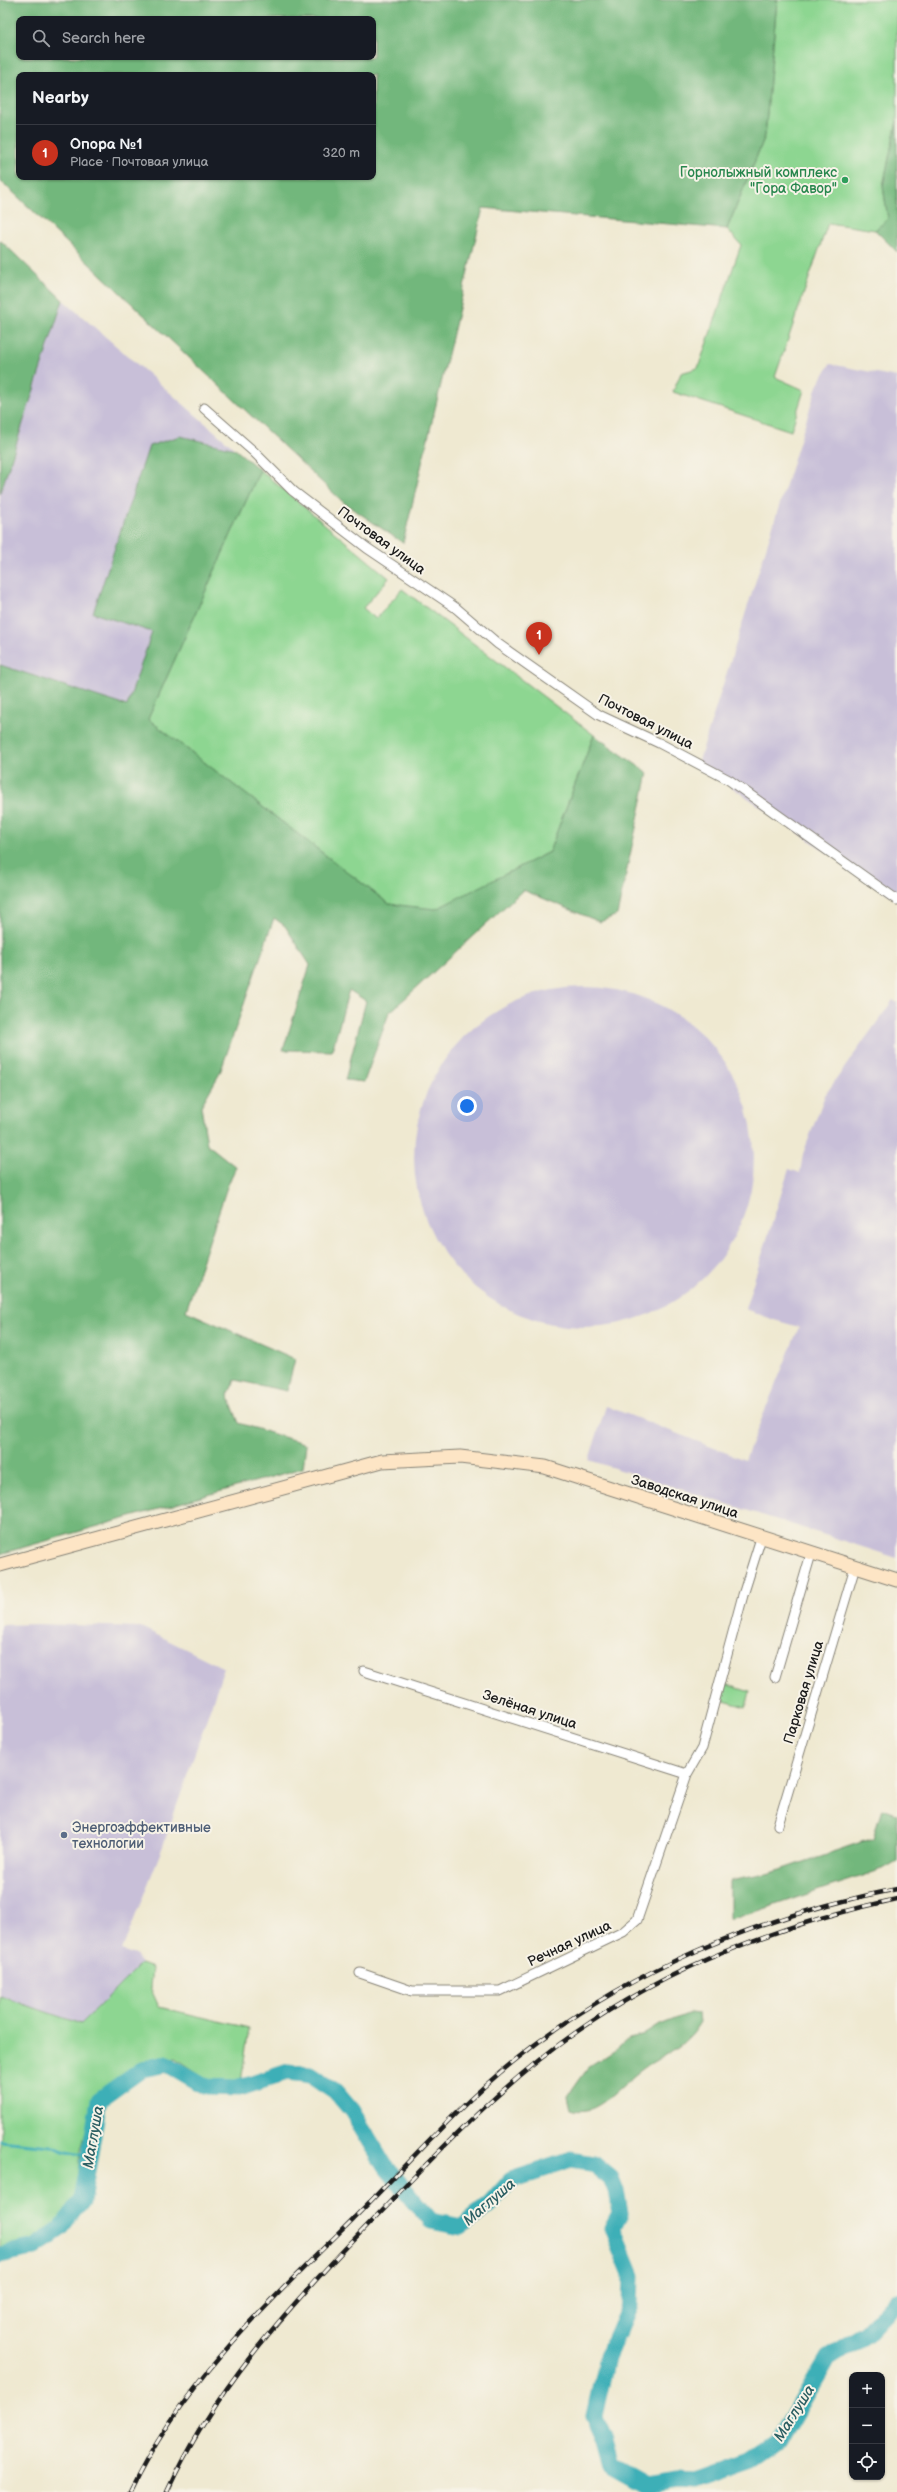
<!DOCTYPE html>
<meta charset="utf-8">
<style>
body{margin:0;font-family:"Balsamiq Sans",sans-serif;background:#242831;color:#f1f3f6}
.controls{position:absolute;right:12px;bottom:12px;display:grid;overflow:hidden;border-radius:8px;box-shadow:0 1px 3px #0004}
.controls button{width:36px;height:36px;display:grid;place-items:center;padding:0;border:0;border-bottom:1px solid #363941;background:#171b24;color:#f1f3f6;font:20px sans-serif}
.you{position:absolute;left:467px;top:1106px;width:14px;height:14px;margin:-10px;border:3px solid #fff;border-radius:50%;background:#1a73e8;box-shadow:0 0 0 6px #1a73e833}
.badge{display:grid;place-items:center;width:26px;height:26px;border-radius:50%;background:#c8321e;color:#fff;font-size:13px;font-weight:700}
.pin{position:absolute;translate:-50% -33px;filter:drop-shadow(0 1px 2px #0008)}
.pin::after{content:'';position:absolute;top:21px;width:14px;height:12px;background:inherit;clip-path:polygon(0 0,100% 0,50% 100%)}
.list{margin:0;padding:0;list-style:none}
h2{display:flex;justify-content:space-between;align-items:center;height:52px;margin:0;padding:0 16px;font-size:17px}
h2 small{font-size:13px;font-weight:400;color:#9ea1a6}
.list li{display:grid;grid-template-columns:26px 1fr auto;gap:12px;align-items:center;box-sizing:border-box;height:56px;padding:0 16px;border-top:1px solid #363941}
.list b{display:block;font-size:15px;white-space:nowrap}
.list p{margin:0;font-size:13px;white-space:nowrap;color:#9ea1a6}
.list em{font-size:13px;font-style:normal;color:#9ea1a6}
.icon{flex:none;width:22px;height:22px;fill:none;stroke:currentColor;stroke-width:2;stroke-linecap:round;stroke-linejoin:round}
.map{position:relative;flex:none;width:897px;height:2492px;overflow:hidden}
.search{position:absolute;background:#171b24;box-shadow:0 1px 3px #0004;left:16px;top:16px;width:360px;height:44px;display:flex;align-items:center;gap:10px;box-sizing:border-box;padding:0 14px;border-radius:8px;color:#9ea1a6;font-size:15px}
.panel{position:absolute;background:#171b24;box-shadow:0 1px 3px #0004;left:16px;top:72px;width:360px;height:108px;border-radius:8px}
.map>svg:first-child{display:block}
.industrial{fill:#c8bfd8}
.green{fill:#8dd691;stroke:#547956}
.forest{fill:#72b77b;stroke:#476a4c;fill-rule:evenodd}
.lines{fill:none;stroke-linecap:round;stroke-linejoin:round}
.stream{stroke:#3eafb7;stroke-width:3}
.river{stroke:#3eafb7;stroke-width:17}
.street-casing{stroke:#868276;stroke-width:11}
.secondary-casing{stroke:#868276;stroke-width:15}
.street{stroke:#fff;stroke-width:9}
.secondary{stroke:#fde5c5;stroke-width:13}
.rail-casing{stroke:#1c1c1c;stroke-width:4.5}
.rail{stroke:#f7f3e8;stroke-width:3;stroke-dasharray:9;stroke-linecap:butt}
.leisure-dot{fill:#2e9e5b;stroke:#f7f3e8;stroke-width:1.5}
.service-dot{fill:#5c6f8a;stroke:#f7f3e8;stroke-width:1.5}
.labels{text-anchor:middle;stroke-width:4;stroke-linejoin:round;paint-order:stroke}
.leisure-label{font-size:14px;fill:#27864d;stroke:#f7f3e8;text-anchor:end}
.street-label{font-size:14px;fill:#1c1c1c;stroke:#f7f3e8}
.service-label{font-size:14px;fill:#4e5e75;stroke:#f7f3e8;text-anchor:start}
.water-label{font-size:15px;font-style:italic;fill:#2b5e62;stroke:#f7f3e8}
</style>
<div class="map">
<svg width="897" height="2492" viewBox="0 0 897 2492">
<rect width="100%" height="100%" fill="#f7f3e8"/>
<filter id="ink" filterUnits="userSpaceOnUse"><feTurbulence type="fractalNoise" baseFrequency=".025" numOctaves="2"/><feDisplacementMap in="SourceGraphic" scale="8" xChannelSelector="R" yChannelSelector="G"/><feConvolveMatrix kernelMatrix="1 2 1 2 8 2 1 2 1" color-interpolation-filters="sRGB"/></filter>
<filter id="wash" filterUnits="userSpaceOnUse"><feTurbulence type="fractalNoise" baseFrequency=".012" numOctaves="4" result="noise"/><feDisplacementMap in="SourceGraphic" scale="16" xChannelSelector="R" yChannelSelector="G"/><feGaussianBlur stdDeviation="0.9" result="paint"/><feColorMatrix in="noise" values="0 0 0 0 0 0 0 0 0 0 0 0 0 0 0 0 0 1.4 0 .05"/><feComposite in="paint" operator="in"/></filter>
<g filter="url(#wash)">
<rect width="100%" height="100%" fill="#efe9d1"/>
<path class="industrial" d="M63,300l172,149 -55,-13 -87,177 59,19 -25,74 -127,-41v-171z
M830,364l67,13v523l-199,-136 119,-378z
M414 1157a170 170 0 1 1 340 0a170 170 0 1 1-340 0Z
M893,1000l4,3v555l-308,-98 17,-54 139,54 54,-133 -25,-7 -29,-11 44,-140 11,4 3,-19 22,-59z
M38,1624l103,3 83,41 -61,178 -41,104 15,6 4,8 -60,60 -81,-28v-371z"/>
<path class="green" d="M777,0h120v121l-14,65 5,33 -13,11 -47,-7 -53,154 29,13 -13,41 -118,-39 8,-19 17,-5 43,-123 -14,-16 38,-93z
M260,470l129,108 -26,30 13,11 26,-30 192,146 -45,117 -113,58 -47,-6 -241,-185z
M725,1684l25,8 -4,15 -26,-7z
M141,1964l11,4 -2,19 9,20 90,21 -8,54h-30l-35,-24 -36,6 -44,31 -15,55 -4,47 -22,27 -24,17 -31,8v-253l81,28z"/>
<path class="forest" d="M0,0h777l-12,136 -38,93 -244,-21 -80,335 -60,-41 -343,-322zM19,19h354v38h-354zM19,75h354v102h-354z
M897,121v131l-22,-22 13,-11 -5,-33z
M0,240l63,60 -63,194z
M180,436l55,13 25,21 -112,249 241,185 47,5 113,-57 45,-117 54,38 -31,142 -17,7 -77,-32 -134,123 -25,69 -19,-2 21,-79 -17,-11 -17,61 -49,-1 27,-85 -25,-39 -11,-8 -54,155 -19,33 6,38 29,23 -9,20 -41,124 109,48 -8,32 -52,-11 -7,15 11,28 67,21 -3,24 -303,86v-889l127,41 25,-74 -59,-19 56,-167z
M882,1809l15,5v47l-14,8 -153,51v-39l41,-8 102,-35z
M690,2013l9,1 1,8c-16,27 -33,30 -56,46 -16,11 -29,28 -47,38 -9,5 -17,6 -26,3l-3,-13 20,-28 29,-19 12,-11 17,-4 14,-9z"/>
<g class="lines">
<path class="stream" d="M0,2141l51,5 15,6 22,4"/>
<path class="river" d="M0,2255l35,-8 26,-19 21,-27 17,-101 43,-31 25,-5 40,23 33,1 48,-16 23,3 24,16 17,20 33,55 46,55 30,6 29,-23 21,-24 60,-20 23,4 17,14 5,13 4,22 -8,15 19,47 -1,30 -23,52 -13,59 11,24 7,26 34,19 31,-5 19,1 56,-20 26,-18 50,-85 38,-24 31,-33"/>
</g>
</g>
<g filter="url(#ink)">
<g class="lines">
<defs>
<path id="street" d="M204,408l49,43 40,40 74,57 89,60 42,36 101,71 60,28 70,37 168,120
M364,1671l323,103
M775,1677l36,-123
M778,1825l77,-258
M360,1973l52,18h88l123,-59 14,-12 50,-146 15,-26 41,-153 18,-57"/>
<path id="secondary" d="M0,1565l382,-104 78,-4 85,10 352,113"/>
</defs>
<use href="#street" class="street-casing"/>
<use href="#secondary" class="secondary-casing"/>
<use href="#street" class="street"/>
<use href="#secondary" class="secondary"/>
<defs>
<path id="rail" d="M130,2492c50,-105 130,-181 211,-261 58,-57 110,-119 173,-170 109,-89 245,-145 383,-172
M167,2492c45,-100 119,-182 194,-260 68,-70 134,-143 214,-199 95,-67 209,-110 322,-134"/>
</defs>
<use href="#rail" class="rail-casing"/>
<use href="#rail" class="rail"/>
</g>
</g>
<circle class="leisure-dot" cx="845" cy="180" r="4"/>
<circle class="service-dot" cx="64" cy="1835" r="4"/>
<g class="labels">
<g class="leisure-label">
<text x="837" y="177">Горнолыжный комплекс<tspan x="837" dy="16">"Гора Фавор"</tspan></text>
</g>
<g class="street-label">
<text transform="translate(382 540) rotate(36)" y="5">Почтовая улица</text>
<text transform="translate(646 721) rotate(27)" y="5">Почтовая улица</text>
<text transform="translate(685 1496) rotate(18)" y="5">Заводская улица</text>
<text transform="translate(803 1692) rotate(-73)" y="5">Парковая улица</text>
<text transform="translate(530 1709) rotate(18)" y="5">Зелёная улица</text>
<text transform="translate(569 1943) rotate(-25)" y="5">Речная улица</text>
</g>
<g class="service-label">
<text x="72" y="1832">Энергоэффективные<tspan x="72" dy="16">технологии</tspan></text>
</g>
<g class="water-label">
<text transform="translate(93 2137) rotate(-80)" y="5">Маглуша</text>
<text transform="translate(489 2202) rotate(-41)" y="5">Маглуша</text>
<text transform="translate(794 2413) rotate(-58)" y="5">Маглуша</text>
</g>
</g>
</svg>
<div class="controls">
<button>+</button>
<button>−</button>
<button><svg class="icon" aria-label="locate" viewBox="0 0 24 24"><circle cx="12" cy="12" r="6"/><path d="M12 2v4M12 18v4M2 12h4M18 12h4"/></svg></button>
</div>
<div class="you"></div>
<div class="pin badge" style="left:539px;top:655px">1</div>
<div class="search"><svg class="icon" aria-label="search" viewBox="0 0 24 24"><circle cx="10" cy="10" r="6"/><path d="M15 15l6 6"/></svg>Search here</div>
<section class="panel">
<h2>Nearby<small></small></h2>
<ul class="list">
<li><span class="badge">1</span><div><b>Опора №1</b><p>Place · Почтовая улица</p></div><em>320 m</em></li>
</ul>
</section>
</div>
